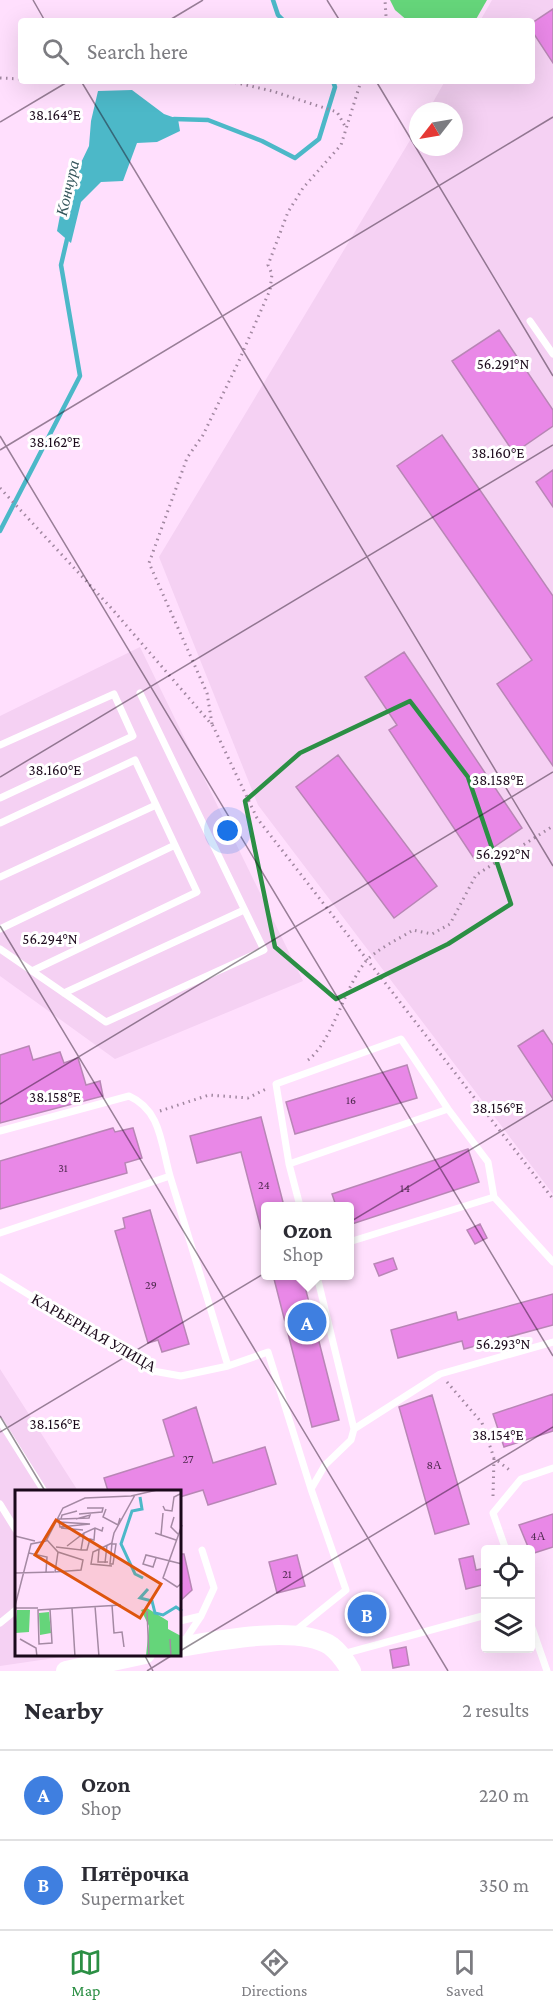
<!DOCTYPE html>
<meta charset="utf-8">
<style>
body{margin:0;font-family:"Crimson Pro",serif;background:#f7f7f7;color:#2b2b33}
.controls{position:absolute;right:18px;bottom:18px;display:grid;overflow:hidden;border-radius:6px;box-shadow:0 6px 24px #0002}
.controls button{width:54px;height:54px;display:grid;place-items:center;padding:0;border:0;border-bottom:2px solid #e1e1e2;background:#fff;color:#2b2b33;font:30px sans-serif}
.compass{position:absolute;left:409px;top:102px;width:54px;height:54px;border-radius:50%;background:#fff;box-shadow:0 6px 24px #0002;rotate:239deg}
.you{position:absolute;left:228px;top:831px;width:21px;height:21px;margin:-15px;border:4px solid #fff;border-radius:50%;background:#1a73e8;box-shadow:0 0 0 9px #1a73e833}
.badge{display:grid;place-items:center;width:39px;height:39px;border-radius:50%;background:#2b8f44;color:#fff;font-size:20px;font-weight:700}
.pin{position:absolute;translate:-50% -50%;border:3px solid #fff;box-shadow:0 2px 6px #0006}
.popup{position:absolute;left:261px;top:1202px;width:93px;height:78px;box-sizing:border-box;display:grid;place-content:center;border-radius:6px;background:#fff;filter:drop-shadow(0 2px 4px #0005);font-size:20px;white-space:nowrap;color:#7c7c81}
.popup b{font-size:22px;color:#2b2b33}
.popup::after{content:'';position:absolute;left:50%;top:100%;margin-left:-12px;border:12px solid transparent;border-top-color:#fff}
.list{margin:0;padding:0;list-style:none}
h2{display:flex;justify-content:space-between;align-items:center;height:78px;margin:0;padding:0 24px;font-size:26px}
h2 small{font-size:20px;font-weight:400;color:#7c7c81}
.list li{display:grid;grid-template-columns:39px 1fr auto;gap:18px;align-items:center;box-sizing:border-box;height:90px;padding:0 24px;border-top:2px solid #e1e1e2}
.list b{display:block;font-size:22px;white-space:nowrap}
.list p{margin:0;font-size:20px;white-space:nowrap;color:#7c7c81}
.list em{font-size:20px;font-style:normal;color:#7c7c81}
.icon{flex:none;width:33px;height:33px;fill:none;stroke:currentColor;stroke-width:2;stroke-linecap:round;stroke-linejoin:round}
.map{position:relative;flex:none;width:553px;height:1671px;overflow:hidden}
.search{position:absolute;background:#fff;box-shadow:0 6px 24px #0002;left:18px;right:18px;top:18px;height:66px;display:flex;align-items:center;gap:15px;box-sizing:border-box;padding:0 21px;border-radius:6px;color:#7c7c81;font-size:22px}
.sheet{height:258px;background:#fff}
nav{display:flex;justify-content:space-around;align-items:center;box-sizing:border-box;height:84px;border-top:2px solid #e1e1e2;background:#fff;font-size:16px;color:#7c7c81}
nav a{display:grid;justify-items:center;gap:3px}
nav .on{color:#2b8f44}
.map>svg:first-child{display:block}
.built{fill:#f5d1f3}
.green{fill:#65d57a}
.water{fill:#4cb8c8}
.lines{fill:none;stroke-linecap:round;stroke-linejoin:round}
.stream{stroke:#4cb8c8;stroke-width:4.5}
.building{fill:#e988e7;stroke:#b886b5;stroke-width:1.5}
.path{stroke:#a187a0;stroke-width:3;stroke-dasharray:1.5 4.5;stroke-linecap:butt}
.lane{stroke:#fff;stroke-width:7}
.secondary{stroke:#fff;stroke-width:20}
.marked{fill:none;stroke:#2b8f44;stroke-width:4.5;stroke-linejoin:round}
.ticks{fill:none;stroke:#1b091b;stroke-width:1.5;stroke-opacity:0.45}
.labels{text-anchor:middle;stroke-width:6;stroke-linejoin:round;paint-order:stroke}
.number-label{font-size:12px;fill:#4e294e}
.street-label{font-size:15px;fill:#1b091b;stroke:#fff}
.water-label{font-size:16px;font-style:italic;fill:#35565b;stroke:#fff}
.inset-river{fill:none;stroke:#4cb8c8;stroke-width:3}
.inset-road{fill:none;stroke:#a489a3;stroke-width:1.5}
.view{fill:#de550d;fill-opacity:0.15;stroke:#de550d;stroke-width:3}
.inset-edge{fill:none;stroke:#1b091b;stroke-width:3}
.ticks-label{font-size:15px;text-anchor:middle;fill:#1b091b;stroke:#fff;stroke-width:6;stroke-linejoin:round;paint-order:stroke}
</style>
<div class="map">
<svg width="553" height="1671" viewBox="0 0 553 1671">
<rect width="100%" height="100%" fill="#ffdffd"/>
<path class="built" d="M492,0h61v1194l-295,-389 -99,-248 259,-430v20h36v-36h-26l17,-30h87v-60h-52z
M140,647l163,334 -188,78 -115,-83v-260z
M0,1369l78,122h-62v163l59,1 -75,11z"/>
<path class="green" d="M390,0h97l-12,21h-67l-13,-11z"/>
<path class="water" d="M132,90l32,24 14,5 2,12 -23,11 -20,1 -14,38 -22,1 -20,20 -10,41 -14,-12 6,-31 26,-54 2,-25 7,-30z"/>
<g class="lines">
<path class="stream" d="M273,0l5,15 6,6
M174,119l34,1 54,21 33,17 24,-19 16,-52 -2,-6
M0,531l80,-155 -19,-111 7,-30"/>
</g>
<path class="building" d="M553,9v54l-21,-32v-8z
M499,330l54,80v16l-39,27 -62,-92z
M442,435l111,161v170l-56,-82 35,-24 -135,-194z
M553,470v37l-17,-25z
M404,652l118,176 -47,32 -86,-130 8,-5 -32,-48z
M338,755l99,131 -43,32 -98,-131z
M543,1030l10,15v54l-35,-53z
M29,1046l4,14 27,-8 4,11 14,-5 8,27 14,-4 3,15 -103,27v-68z
M407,1065l10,33 -122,36 -9,-32z
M261,1117l23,89h-19v23h-4l-20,-77 -44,11 -7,-27z
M113,1128l2,4 18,-4 9,30 -17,5 2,10 -127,36v-48z
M468,1149l11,33 -130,43v-19h-13l-4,-12z
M150,1210l39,134 -27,8 -4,-12 -10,3 -33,-112 10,-3 -2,-10z
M480,1224l7,14 -12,6 -8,-14z
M393,1258l4,11 -18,7 -5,-12z
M273,1275h29l37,145 -27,7z
M553,1294v31l-89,24 -2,-8 -64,17 -7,-28 65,-18 2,8z
M553,1394v37l-49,16 -11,-33z
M432,1395l37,129 -34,10 -36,-127z
M196,1407l17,56 52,-16 11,37 -68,21 -5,-15 -23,7v-6h-72l-4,-13 70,-22 -11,-36z
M553,1514v33l-22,7 -12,-29z
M180,1554h4l8,36 -12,11z
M297,1555l8,31 -28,7 -8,-31z
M473,1556l3,14 10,-2v16l-20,5 -7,-30z
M381,1599l4,18 -22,5 -4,-18z
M406,1647l3,18 -16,3 -3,-18z"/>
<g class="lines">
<path class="path" d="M383,21l3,-5 -1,-16
M0,78l21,1
M229,81l43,10 65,21 9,16
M0,488l113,122 100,116 44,92 296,381
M212,724l-5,-31 -58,-130 38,-105 16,-23 35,-72 32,-73 2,-16 -4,-9 20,-53 15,-24 38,-43 20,-64
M308,1060c24,-18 36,-72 58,-99 11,-12 33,-22 47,-31l19,4 18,-10 26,-49 77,-49
M160,1111l49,-16 39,3 18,-9
M447,1382l35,41 12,35 18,14
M493,1496l1,-38"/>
<path class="lane" d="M530,321l23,33
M0,745l114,-51 19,42 -133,62
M0,823l135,-63 62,132 -165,79
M0,877l156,-72
M0,929l175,-84
M0,949l106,73 158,-72 -124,-257
M64,993l180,-83
M0,1131l129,-35c32,14 32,48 41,80
M289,1164l159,-55
M300,1206l-11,-42 -13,-80 125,-45 47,70 40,53 6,35 59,65
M0,1233l170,-57 58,190 40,-14 43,137
M349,1242l145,-45
M0,1277l153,94 28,5 47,-10
M0,1421l44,70
M354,1429l86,-55 113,-32
M0,1504l16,26
M506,1550l-13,-37 28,-34 32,-11
M180,1621l21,-5
M530,1622l17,49
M0,1623l16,-13
M294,1632l52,-42 -35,-101 14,-24 26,-25 3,-11 -37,-153
M183,1643l18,-27 13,-28 -12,-38
M343,1654l143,-39"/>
<path class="secondary" d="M180,1647c37,-6 118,-23 151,-1 9,7 15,16 20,25
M66,1671l79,-17"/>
</g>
<path class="marked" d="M410,701l58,76 43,127 -63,40 -112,55 -61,-52 -30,-146 55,-48z"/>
<path class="ticks" d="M33,0l12,21M327,0l13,21M168,21l35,-21M81,81l472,785M376,81l177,295M0,122l69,-41M0,436l553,920M0,450l553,-333M0,777l553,-332M0,926l448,745M0,1104l553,-332M0,1416l45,75M0,1432l553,-332M180,1651l373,-224M144,1654l9,17M147,1671l27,-17"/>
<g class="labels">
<g class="number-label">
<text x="351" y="1104">16</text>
<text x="63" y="1172">31</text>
<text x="264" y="1189">24</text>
<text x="405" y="1192">14</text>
<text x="151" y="1289">29</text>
<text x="188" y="1463">27</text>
<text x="434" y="1469">8А</text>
<text x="538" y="1540">4А</text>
<text x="287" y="1578">21</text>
</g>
<g class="street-label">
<text transform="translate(94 1333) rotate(30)" y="5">КАРЬЕРНАЯ УЛИЦА</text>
</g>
<g class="water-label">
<text transform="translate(67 188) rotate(-77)" y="6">Кончура</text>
</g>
</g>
<g transform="translate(15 1490)">
<rect width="166" height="166" fill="#ffdffd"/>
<path d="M132,118l21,13v8l13,7v20h-35l3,-30 -8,-16zM2,120h13l-1,22 -14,1zM34,122l2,21 -11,2 -1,-22z" fill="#65d57a"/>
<path class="inset-river" d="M125,7l2,12 -10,2 -11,33 14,30 8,4M133,99l-8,9 12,3 3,12 8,2 13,-8 6,4"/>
<path class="inset-road" d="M148,16l2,4 7,1 2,-14 6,-3M91,19l-3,8 15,8 2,-7M64,24l23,-2 1,-4h-16M159,27l-3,10 7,7M43,29h3l28,-1 1,-3 -14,4M44,29v3l31,2 -30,3 -1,-5M46,29l1,-4 15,-4M167,35l-19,53 14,9 5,-4M46,38l22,2M140,43l21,7M146,45l2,-22M0,46l20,5M32,50l11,12 25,8 -2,10 -26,2 3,-20M97,53l-19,9 -2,12 21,2M97,54h4l-3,20h-3l2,-21v-1l2,-9 21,-38M52,56l17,-13M41,57l25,3 3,-17 11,-5 7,3 1,-4M84,59l-1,13h10M66,60h6l3,-11 4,1 1,-12M14,63l18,4 -1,15M141,68l-3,9 -10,-3 3,-9 36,9M90,73l2,-18M0,83l39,-1M97,115l2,28 8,-1 2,15M0,116l16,-62 15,-3 17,-33 22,-10 46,-2 26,-6M80,116l4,51M0,118h23M57,118l3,49M35,119l2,34 -13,1 -1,-34 83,-5M132,121l2,46M5,149l16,9 1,9M155,149l1,18"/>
<path class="view" d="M41,30l105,64 -21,34 -105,-63z"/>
<rect width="166" height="166" class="inset-edge"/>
</g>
<g class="ticks-label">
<text x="55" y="120">38.164°E</text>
<text x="503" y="369">56.291°N</text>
<text x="55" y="447">38.162°E</text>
<text x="498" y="458">38.160°E</text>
<text x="55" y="775">38.160°E</text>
<text x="498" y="785">38.158°E</text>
<text x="503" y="859">56.292°N</text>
<text x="50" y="944">56.294°N</text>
<text x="55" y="1102">38.158°E</text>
<text x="498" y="1113">38.156°E</text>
<text x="503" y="1349">56.293°N</text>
<text x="55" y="1429">38.156°E</text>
<text x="498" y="1440">38.154°E</text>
</g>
</svg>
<div class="controls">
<button><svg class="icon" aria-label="locate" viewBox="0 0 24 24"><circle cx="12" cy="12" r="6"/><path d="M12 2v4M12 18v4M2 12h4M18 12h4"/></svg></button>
<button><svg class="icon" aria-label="layers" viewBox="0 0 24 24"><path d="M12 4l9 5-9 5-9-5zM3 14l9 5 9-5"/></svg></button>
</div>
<svg class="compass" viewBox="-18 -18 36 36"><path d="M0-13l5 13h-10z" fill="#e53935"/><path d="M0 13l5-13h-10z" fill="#7c7c81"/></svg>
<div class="you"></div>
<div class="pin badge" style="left:307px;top:1322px;background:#3f7fe0">A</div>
<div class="popup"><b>Ozon</b>Shop</div>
<div class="pin badge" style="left:367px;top:1614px;background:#3f7fe0">B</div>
<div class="search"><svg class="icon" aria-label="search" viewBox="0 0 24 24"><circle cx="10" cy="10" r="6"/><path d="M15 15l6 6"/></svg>Search here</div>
</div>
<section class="sheet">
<h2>Nearby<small>2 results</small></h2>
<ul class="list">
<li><span class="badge" style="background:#3f7fe0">A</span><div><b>Ozon</b><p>Shop</p></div><em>220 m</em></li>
<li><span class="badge" style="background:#3f7fe0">B</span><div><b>Пятёрочка</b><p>Supermarket</p></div><em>350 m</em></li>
</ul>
</section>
<nav>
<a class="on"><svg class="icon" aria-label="map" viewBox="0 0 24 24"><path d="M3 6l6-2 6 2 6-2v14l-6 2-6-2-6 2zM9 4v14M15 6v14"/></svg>Map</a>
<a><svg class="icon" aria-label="directions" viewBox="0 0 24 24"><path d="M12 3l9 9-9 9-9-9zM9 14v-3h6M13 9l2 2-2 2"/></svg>Directions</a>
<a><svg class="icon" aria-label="saved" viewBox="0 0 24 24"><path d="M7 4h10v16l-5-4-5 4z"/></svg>Saved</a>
</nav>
